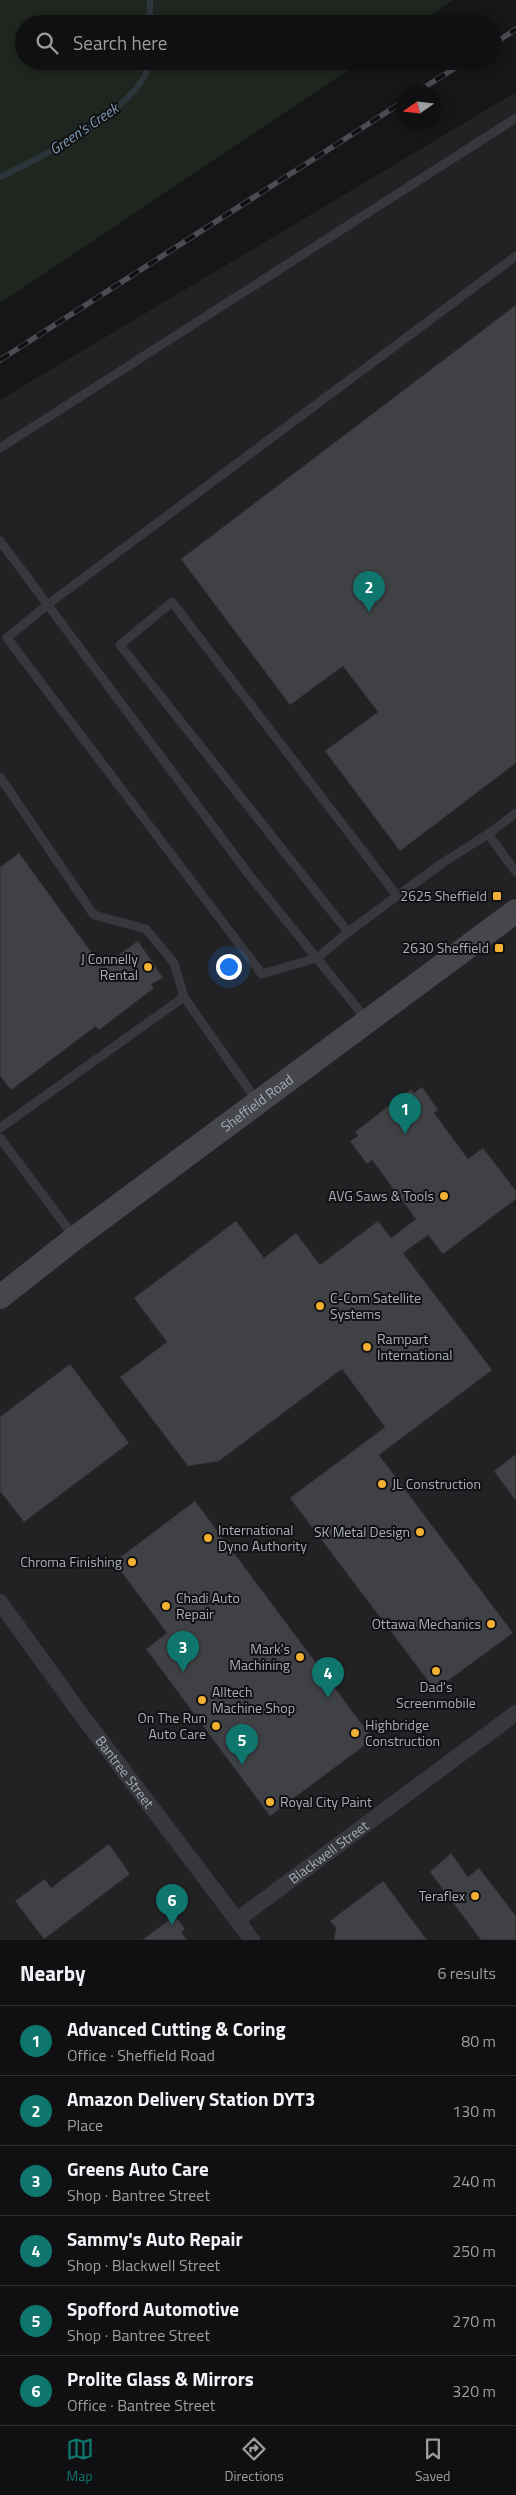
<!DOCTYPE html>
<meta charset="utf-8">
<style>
body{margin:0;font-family:"Titillium Web",sans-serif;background:#1e1e20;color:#f1f3f6}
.compass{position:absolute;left:396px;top:85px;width:45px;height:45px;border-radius:50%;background:#101012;box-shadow:0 2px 8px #0003;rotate:256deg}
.you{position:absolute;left:228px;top:966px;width:18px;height:18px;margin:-12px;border:4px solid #fff;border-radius:50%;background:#1a73e8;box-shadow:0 0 0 8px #1a73e833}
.badge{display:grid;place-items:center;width:32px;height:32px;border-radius:50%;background:#0f766e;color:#fff;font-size:16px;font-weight:700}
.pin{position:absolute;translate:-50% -41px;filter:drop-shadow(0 1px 2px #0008)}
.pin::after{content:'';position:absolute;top:26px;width:18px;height:15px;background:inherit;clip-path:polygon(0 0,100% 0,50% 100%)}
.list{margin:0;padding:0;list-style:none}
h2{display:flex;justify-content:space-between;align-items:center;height:65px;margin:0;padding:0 20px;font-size:21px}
h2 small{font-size:16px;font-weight:400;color:#9c9d9f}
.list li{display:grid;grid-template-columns:32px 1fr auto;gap:15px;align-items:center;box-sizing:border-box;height:70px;padding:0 20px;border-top:1px solid #303032}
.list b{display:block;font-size:19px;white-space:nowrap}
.list p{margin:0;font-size:16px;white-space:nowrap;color:#9c9d9f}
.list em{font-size:16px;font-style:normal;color:#9c9d9f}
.icon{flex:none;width:28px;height:28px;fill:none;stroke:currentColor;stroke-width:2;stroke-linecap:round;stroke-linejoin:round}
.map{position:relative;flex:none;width:516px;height:1940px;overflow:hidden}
.search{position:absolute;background:#101012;box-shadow:0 2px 8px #0003;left:15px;right:15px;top:15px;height:55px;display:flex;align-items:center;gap:12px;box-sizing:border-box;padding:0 18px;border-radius:28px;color:#9c9d9f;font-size:19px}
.sheet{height:485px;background:#101012}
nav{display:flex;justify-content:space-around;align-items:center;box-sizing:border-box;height:70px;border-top:1px solid #303032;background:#101012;font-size:14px;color:#9c9d9f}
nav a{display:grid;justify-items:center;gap:2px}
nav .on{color:#0f766e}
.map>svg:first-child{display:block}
.built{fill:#222225}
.green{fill:#1e261f}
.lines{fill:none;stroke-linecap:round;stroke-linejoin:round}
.stream{stroke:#2c353c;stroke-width:6}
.building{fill:#404145;stroke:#303034}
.lane{stroke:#37383d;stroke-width:9}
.street{stroke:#37383d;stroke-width:16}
.secondary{stroke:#45474d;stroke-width:24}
.rail-casing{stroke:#4a4c52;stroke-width:5.5}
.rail{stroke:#111113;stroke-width:4;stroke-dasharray:11;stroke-linecap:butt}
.poi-dot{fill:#f2b134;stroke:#111113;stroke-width:2}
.labels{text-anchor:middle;stroke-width:4;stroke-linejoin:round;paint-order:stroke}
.poi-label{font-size:14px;fill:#a8adb8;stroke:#111113;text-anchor:end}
.street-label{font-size:14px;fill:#a8adb8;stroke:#111113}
.water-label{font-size:15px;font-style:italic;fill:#7f9bb3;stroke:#111113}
</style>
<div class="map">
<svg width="516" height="1940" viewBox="0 0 516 1940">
<rect width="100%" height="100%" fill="#161618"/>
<path class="built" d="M516,92v1848h-516v-1540z"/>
<path class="green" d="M0,0h453l-35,24h-394v37h338l-362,242z"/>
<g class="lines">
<path class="stream" d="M150,24v-24
M0,177c40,-19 142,-69 150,-116"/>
</g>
<path class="building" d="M516,305v458l-116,88 -75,-100 53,-39 -35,-46 -53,39 -109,-146z
M19,853l83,114 36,-26 25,37 -12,6 3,4 -55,42 -3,-4 -85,64 -11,-14v-209z
M422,1087l16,23 -4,3 34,46 15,-11 33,43v8l-73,55 -15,-19 -25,18 89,117 -113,85 134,178 -78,57 -145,-192 95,-71 -43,-58 -123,92 -31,5 -68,-89 47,-35 -33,-44 102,-77 28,37 32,-25 24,32 58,-44 13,17 25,-19 -44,-59 -5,4 -17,-23 8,-5 -3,-4 41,-32 15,-10 3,3z
M70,1364l59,79 -105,79 -24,-31v-74z
M516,1454v47l-22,-30z
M195,1501l178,238 -103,77 -124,-167 21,-16 -53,-71z
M109,1844l21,30 -86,65 -29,-38 30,-22 6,9z
M451,1853l17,24 11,-9 37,48v24h-35l-51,-68z
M383,1881l44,59h-93l2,-12 -6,-7z
M175,1916l10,13 -4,3 6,8h-45z"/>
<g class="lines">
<path class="lane" d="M516,256l-469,349 -40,33 255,336 55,-16 31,-26 93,-68 47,-30 28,38
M0,448l516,-330
M0,541l250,335 117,144
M0,777l94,138 52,14 28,34 10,34
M488,834l28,-21
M348,932l-228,-287 52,-43 226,295
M0,1128l184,-131 73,104
M0,1138l75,100"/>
<g class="street">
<path id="s1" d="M0,1602l77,107 175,231"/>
<path id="s2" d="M237,1920l279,-207"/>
</g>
<path class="secondary" id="s3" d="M0,1297l75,-59 441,-327"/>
<defs>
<path id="rail" d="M492,45l24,-16
M417,92l49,-31
M0,360l404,-259"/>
</defs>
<use href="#rail" class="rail-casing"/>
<use href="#rail" class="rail"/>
</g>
<g class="poi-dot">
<rect x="492" y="891" width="10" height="10" rx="2.5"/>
<rect x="494" y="943" width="10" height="10" rx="2.5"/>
<circle cx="148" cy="967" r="5"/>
<circle cx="444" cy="1196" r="5"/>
<circle cx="320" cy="1306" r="5"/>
<circle cx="367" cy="1347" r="5"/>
<circle cx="382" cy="1484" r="5"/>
<circle cx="420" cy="1532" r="5"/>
<circle cx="208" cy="1538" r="5"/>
<circle cx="132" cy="1562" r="5"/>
<circle cx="166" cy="1606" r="5"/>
<circle cx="491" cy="1624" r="5"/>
<circle cx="300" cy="1657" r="5"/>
<circle cx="436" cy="1671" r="5"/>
<circle cx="202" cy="1700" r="5"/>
<circle cx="216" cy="1726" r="5"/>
<circle cx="355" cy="1733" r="5"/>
<circle cx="270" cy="1802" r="5"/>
<circle cx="475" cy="1896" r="5"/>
</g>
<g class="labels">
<g class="poi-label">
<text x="487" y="901">2625 Sheffield</text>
<text x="489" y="953">2630 Sheffield</text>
<text x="138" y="964">J Connelly<tspan x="138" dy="16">Rental</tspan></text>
<text x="434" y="1201">AVG Saws &amp; Tools</text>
<text x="330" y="1303" text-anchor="start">C-Com Satellite<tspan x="330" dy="16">Systems</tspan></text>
<text x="377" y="1344" text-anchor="start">Rampart<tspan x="377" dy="16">International</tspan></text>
<text x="392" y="1489" text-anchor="start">JL Construction</text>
<text x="218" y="1535" text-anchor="start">International<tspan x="218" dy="16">Dyno Authority</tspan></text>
<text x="410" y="1537">SK Metal Design</text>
<text x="122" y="1567">Chroma Finishing</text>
<text x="176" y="1603" text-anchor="start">Chadi Auto<tspan x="176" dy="16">Repair</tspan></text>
<text x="481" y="1629">Ottawa Mechanics</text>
<text x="290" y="1654">Mark's<tspan x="290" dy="16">Machining</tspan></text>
<text x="436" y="1692" text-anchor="middle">Dad's<tspan x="436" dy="16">Screenmobile</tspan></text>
<text x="212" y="1697" text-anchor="start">Alltech<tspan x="212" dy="16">Machine Shop</tspan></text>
<text x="206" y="1723">On The Run<tspan x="206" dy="16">Auto Care</tspan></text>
<text x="365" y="1730" text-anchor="start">Highbridge<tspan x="365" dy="16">Construction</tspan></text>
<text x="280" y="1807" text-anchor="start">Royal City Paint</text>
<text x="465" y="1901">Teraflex</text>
</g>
<g class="street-label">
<text dy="5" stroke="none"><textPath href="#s3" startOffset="322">Sheffield Road</textPath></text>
<text dy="5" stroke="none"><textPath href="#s1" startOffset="211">Bantree Street</textPath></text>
<text dy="5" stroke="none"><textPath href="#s2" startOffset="114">Blackwell Street</textPath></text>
</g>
<g class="water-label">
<text transform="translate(84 129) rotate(-34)" y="5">Green's Creek</text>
</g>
</g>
</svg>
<svg class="compass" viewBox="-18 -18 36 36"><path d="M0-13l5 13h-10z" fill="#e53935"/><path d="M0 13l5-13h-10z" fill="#9c9d9f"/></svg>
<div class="you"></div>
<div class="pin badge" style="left:405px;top:1134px">1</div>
<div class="pin badge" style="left:369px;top:612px">2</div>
<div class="pin badge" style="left:183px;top:1672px">3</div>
<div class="pin badge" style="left:328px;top:1698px">4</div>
<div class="pin badge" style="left:242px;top:1765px">5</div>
<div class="pin badge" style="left:172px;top:1925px">6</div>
<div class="search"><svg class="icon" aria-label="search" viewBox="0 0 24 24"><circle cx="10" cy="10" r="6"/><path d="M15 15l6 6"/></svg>Search here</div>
</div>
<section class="sheet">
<h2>Nearby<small>6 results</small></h2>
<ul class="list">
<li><span class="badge">1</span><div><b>Advanced Cutting &amp; Coring</b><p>Office · Sheffield Road</p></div><em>80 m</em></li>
<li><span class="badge">2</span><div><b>Amazon Delivery Station DYT3</b><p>Place</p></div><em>130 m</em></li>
<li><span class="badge">3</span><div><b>Greens Auto Care</b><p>Shop · Bantree Street</p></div><em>240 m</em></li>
<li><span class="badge">4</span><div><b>Sammy's Auto Repair</b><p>Shop · Blackwell Street</p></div><em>250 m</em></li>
<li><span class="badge">5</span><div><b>Spofford Automotive</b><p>Shop · Bantree Street</p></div><em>270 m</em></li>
<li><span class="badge">6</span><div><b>Prolite Glass &amp; Mirrors</b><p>Office · Bantree Street</p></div><em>320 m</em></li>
</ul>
</section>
<nav>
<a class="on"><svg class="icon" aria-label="map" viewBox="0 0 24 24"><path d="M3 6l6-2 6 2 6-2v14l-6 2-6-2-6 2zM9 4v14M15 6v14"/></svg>Map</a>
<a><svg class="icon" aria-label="directions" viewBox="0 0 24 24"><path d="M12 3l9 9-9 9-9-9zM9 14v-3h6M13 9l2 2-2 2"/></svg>Directions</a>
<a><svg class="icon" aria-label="saved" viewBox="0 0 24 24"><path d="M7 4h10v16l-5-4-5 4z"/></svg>Saved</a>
</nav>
